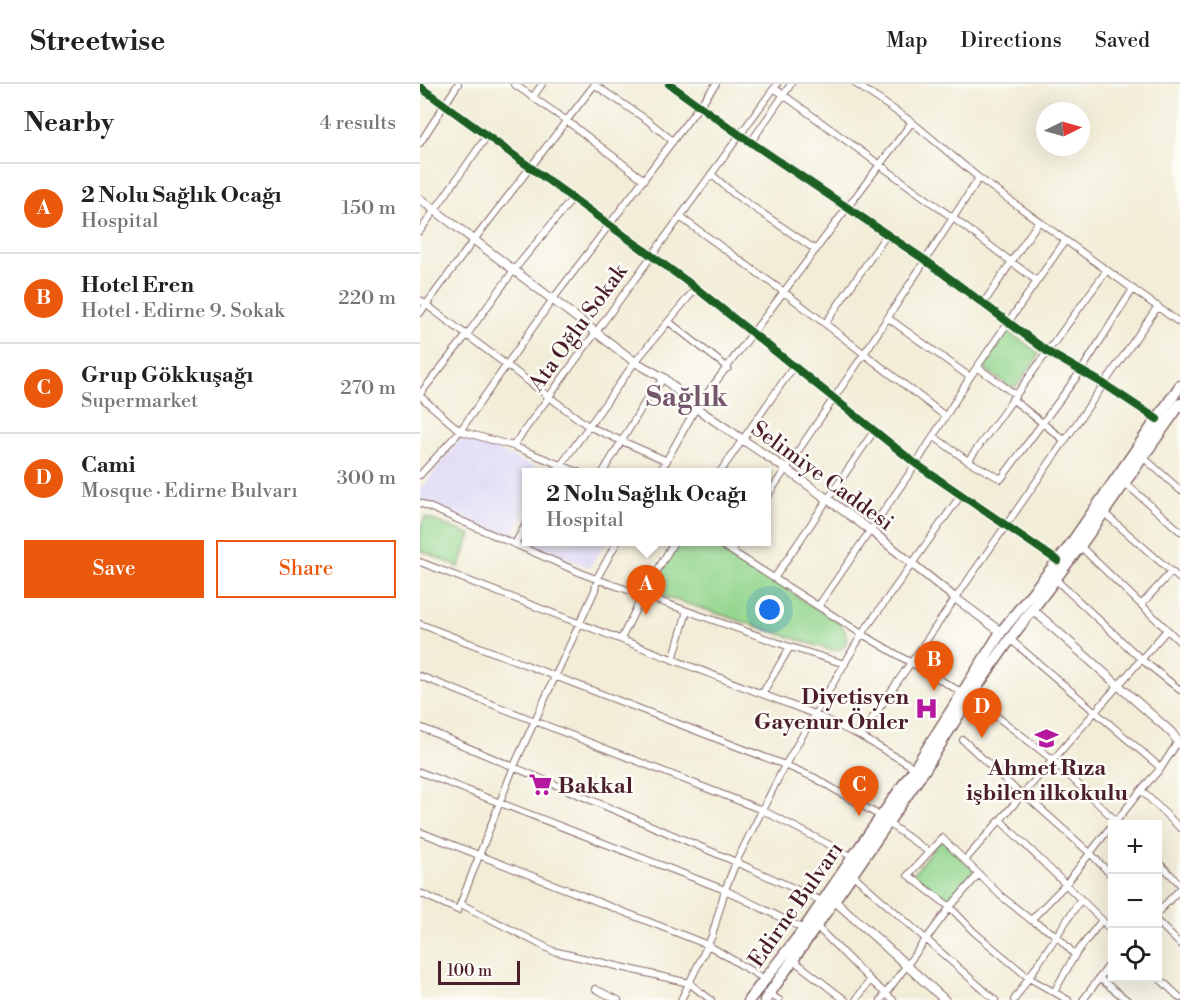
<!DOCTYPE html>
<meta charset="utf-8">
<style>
body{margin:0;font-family:"Libre Bodoni",serif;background:#f6f6f6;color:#202124}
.controls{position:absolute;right:18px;bottom:18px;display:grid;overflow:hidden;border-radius:0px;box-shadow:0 6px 24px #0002}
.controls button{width:54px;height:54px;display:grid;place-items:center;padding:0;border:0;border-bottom:2px solid #e0e0e0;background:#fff;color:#202124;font:30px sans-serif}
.compass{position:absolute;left:616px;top:18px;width:54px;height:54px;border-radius:50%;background:#fff;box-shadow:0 6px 24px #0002;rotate:85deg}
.scale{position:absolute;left:18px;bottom:15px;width:82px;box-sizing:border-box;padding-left:6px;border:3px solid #4a1f2b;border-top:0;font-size:16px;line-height:21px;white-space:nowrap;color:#4a1f2b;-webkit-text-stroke:4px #fdfcf7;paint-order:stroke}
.you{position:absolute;left:350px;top:526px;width:21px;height:21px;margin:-15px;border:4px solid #fff;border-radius:50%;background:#1a73e8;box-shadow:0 0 0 9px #1a73e833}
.badge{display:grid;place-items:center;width:39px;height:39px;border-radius:50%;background:#ea580c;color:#fff;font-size:20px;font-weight:700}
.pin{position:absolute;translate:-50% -50px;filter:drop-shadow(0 2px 3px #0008)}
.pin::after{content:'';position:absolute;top:32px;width:21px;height:18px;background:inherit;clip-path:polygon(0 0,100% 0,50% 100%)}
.popup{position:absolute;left:102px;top:384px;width:249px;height:78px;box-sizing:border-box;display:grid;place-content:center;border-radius:0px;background:#fff;filter:drop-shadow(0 2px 4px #0005);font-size:20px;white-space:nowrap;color:#757577}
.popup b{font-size:22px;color:#202124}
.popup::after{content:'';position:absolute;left:50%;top:100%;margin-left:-12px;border:12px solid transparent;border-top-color:#fff}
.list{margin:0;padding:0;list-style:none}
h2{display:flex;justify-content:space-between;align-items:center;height:78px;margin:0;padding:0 24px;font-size:26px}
h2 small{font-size:20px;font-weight:400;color:#757577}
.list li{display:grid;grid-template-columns:39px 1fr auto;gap:18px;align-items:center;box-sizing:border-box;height:90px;padding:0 24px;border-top:2px solid #e0e0e0}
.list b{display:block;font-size:22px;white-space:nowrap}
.list p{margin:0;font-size:20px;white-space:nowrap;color:#757577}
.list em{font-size:20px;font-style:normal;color:#757577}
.actions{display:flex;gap:12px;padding:18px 24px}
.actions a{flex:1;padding:14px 0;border:2px solid #ea580c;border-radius:0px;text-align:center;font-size:21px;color:#ea580c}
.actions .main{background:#ea580c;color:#fff}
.icon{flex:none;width:33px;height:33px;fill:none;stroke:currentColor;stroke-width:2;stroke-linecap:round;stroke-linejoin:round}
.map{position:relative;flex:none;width:760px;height:916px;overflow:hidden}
header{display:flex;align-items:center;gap:36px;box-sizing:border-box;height:84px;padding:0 30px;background:#fff;border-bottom:2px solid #e0e0e0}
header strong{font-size:28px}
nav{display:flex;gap:33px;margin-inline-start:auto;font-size:21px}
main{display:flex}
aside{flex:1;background:#fff}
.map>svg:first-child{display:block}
.built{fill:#dcd6f6}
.green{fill:#93d68d;stroke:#6e7a5c;stroke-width:1.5}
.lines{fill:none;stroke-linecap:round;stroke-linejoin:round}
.minor-casing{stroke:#856767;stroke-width:8}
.tertiary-casing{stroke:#856767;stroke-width:10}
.trunk-casing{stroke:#856767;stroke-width:13}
.minor{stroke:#fff;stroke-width:6}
.tertiary{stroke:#fff;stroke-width:8}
.trunk{stroke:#fff;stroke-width:10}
.cycleway-casing{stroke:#fdfcf7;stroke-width:11}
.cycleway{stroke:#1b5e20;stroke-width:8}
.labels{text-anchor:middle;stroke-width:5;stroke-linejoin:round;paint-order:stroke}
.street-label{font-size:22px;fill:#4a1f2b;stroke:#fdfcf7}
.poi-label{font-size:22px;font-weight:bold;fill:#4a1f2b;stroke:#fdfcf7;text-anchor:end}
.district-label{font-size:28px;font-weight:bold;fill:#74566d;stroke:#fdfcf7}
</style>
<header>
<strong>Streetwise</strong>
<nav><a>Map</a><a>Directions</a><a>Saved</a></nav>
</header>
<main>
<aside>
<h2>Nearby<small>4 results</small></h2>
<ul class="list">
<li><span class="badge">A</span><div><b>2 Nolu Sağlık Ocağı</b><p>Hospital</p></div><em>150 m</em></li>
<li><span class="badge">B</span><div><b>Hotel Eren</b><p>Hotel · Edirne 9. Sokak</p></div><em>220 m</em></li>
<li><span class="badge">C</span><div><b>Grup Gökkuşağı</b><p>Supermarket</p></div><em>270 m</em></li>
<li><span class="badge">D</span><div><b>Cami</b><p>Mosque · Edirne Bulvarı</p></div><em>300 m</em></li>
</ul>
<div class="actions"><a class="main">Save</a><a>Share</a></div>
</aside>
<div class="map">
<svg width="760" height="916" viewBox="0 0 760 916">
<rect width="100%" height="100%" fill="#fdfcf7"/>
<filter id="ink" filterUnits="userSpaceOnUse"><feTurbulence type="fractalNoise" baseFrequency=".0167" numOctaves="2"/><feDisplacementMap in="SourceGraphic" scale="12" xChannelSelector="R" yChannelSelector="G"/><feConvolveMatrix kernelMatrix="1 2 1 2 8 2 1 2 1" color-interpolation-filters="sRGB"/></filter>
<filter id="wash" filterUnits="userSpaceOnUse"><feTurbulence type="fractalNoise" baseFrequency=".008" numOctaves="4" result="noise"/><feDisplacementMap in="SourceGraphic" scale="24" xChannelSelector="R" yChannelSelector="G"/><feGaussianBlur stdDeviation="1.35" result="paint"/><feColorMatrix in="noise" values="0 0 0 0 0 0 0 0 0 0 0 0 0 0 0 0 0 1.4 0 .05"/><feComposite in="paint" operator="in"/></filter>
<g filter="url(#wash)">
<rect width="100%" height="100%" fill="#f2edd7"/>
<path class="built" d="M46,353l77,33 2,2h-19v40l-13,22 -4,2 -89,-36v-10l40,-52z
M106,444v14h81l-18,25 -70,-27z"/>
<path class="green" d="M587,247l32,22 -2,5 -21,29h-6l-25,-18v-8z
M5,433l46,18 -12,32 -39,-17v-21z
M260,458h33l128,82c10,15 7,30 -14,25l-179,-58z
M521,755l34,32 -26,31 -36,-28z"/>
</g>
<g filter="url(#ink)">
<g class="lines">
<defs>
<path id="minor" d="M94,0l53,37 77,59
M436,0l56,38 67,56 201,145
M175,1l52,35 26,21
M0,3l276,201 220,176 142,97
M354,4l179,130 84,63
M113,13l9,-13
M331,58l40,-58
M0,59l38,-59
M291,90l23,20 82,56
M260,133l104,75 161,124
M0,147l67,-95
M0,216l168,126 79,35
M563,220l56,-83
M0,229l54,-73 121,-156
M468,234l82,59
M249,238l59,46
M405,240l62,-90
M557,283l39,28
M0,310l46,-58 48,-66 59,-72
M0,312l40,35 53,15 65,26
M592,315l52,41
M513,352l35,25 33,18 80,-108 52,-82
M93,362l264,-362
M723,373l37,33
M548,377l139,-191
M136,388l79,-110 61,-74
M183,388l44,-73 17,-21
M240,388l36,-64 216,-286
M300,388l74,-106
M0,391l40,-44 93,-132 163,-215
M705,399l55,48
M346,414l98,-144 115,-176
M0,419l168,73 202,71 55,17
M683,428l77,67
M297,458l145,92 116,68 74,57 67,65
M95,460l11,-20
M660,462l100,96
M312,467l6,-9
M0,478l394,152 46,22 55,32
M355,493l99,-146
M635,495l86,80 39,31
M399,521l97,-141 54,-87 95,-136
M721,521l30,-33
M0,540l365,141 30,13 65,38
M201,555l22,-44 31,-53
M590,555l151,129
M253,576l14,-49
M0,592l342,134 91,47
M342,610l28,-47
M0,643l316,135 86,39
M440,652l298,-430
M543,656l54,51 7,3 67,60 21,22
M0,688l305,118 79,39
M721,706l39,38
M580,736l102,100 10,12
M468,739l41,29
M694,740l27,-34 20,-22 18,-28
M0,748l288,113 58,35
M545,776l202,-230
M738,778l22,22
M432,790l143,126
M0,809l38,17 56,-144 81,-176 2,-12 20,-36
M41,820l92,47 136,32 22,17
M738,828l22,-23
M611,836l35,-36 46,-59
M738,838l22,22
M397,843l53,53 23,20
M373,876l52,40
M738,893l22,21
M679,894l28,22
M175,905l23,11
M634,908l21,-37 27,-35
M349,910l10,6
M261,916l31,-64 13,-46 11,-28 49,-97 77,-131 99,-139
M436,916l14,-20
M461,916l69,-93 29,-33
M594,916l67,-101
M648,916l-39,-22 -55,-46 -24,-25 -42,-32 34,-37 59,58 30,24 25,15 19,20
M663,916l29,-39"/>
<path id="tertiary" d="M249,0l71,51 185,125 123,92 56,32 53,35
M0,115l215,163 29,16 32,30 90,61 84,61 85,68 46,34
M612,525l139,123 9,12
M415,817l110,99"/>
<path id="trunk" d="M329,916l55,-71 51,-75 60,-86 86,-136 67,-84 112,-162
M345,916l158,-228 46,-74 41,-59 70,-93 100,-142"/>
</defs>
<use href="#minor" class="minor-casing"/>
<use href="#tertiary" class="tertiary-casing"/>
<use href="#trunk" class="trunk-casing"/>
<use href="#minor" class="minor"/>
<use href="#tertiary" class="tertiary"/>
<use href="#trunk" class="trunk"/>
<defs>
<path id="cycleway" d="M249,0l71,51 185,125 123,92 56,32 53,35
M0,3l276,201 220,176 142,97"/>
</defs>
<use href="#cycleway" class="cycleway-casing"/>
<use href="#cycleway" class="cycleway"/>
</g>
</g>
<defs>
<symbol id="hospital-bare" viewBox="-9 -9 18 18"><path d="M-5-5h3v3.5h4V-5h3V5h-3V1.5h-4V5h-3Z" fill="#b5179e" stroke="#fdfcf7" stroke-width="2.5" paint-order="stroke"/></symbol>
<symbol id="school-bare" viewBox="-9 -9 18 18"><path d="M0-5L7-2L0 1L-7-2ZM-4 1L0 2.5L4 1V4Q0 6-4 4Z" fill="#b5179e" stroke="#fdfcf7" stroke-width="2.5" paint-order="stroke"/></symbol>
<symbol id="supermarket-bare" viewBox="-9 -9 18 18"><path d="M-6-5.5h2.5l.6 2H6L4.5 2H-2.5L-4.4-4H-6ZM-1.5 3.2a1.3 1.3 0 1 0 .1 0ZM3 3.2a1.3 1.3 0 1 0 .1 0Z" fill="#b5179e" stroke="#fdfcf7" stroke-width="2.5" paint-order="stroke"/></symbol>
</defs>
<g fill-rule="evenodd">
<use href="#hospital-bare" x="490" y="608" width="33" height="33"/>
<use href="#school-bare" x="610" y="638" width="33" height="33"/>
<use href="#supermarket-bare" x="104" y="684" width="33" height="33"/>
</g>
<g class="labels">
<g class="street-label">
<text transform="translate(157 243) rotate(-54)" y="8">Ata Oğlu Sokak</text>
<text transform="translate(403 391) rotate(36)" y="8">Selimiye Caddesi</text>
<text transform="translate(375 820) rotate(-55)" y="8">Edirne Bulvarı</text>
</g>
<g class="poi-label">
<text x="489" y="620">Diyetisyen<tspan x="489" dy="25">Gayenur Önler</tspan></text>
<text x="627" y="691" text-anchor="middle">Ahmet Rıza<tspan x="627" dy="25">işbilen ilkokulu</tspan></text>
<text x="138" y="709" text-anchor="start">Bakkal</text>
</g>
<g class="district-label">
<text x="267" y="322">Sağlık</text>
</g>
</g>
</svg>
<div class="controls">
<button>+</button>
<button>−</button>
<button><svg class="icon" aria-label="locate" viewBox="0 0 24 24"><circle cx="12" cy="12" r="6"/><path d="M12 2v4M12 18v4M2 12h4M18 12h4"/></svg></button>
</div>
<svg class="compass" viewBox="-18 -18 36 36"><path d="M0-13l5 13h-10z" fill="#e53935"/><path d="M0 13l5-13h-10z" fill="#757577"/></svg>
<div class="scale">100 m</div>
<div class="you"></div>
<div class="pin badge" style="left:226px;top:531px">A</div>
<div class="popup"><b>2 Nolu Sağlık Ocağı</b>Hospital</div>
<div class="pin badge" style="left:514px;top:607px">B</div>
<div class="pin badge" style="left:439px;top:732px">C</div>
<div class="pin badge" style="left:562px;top:654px">D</div>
</div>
</main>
